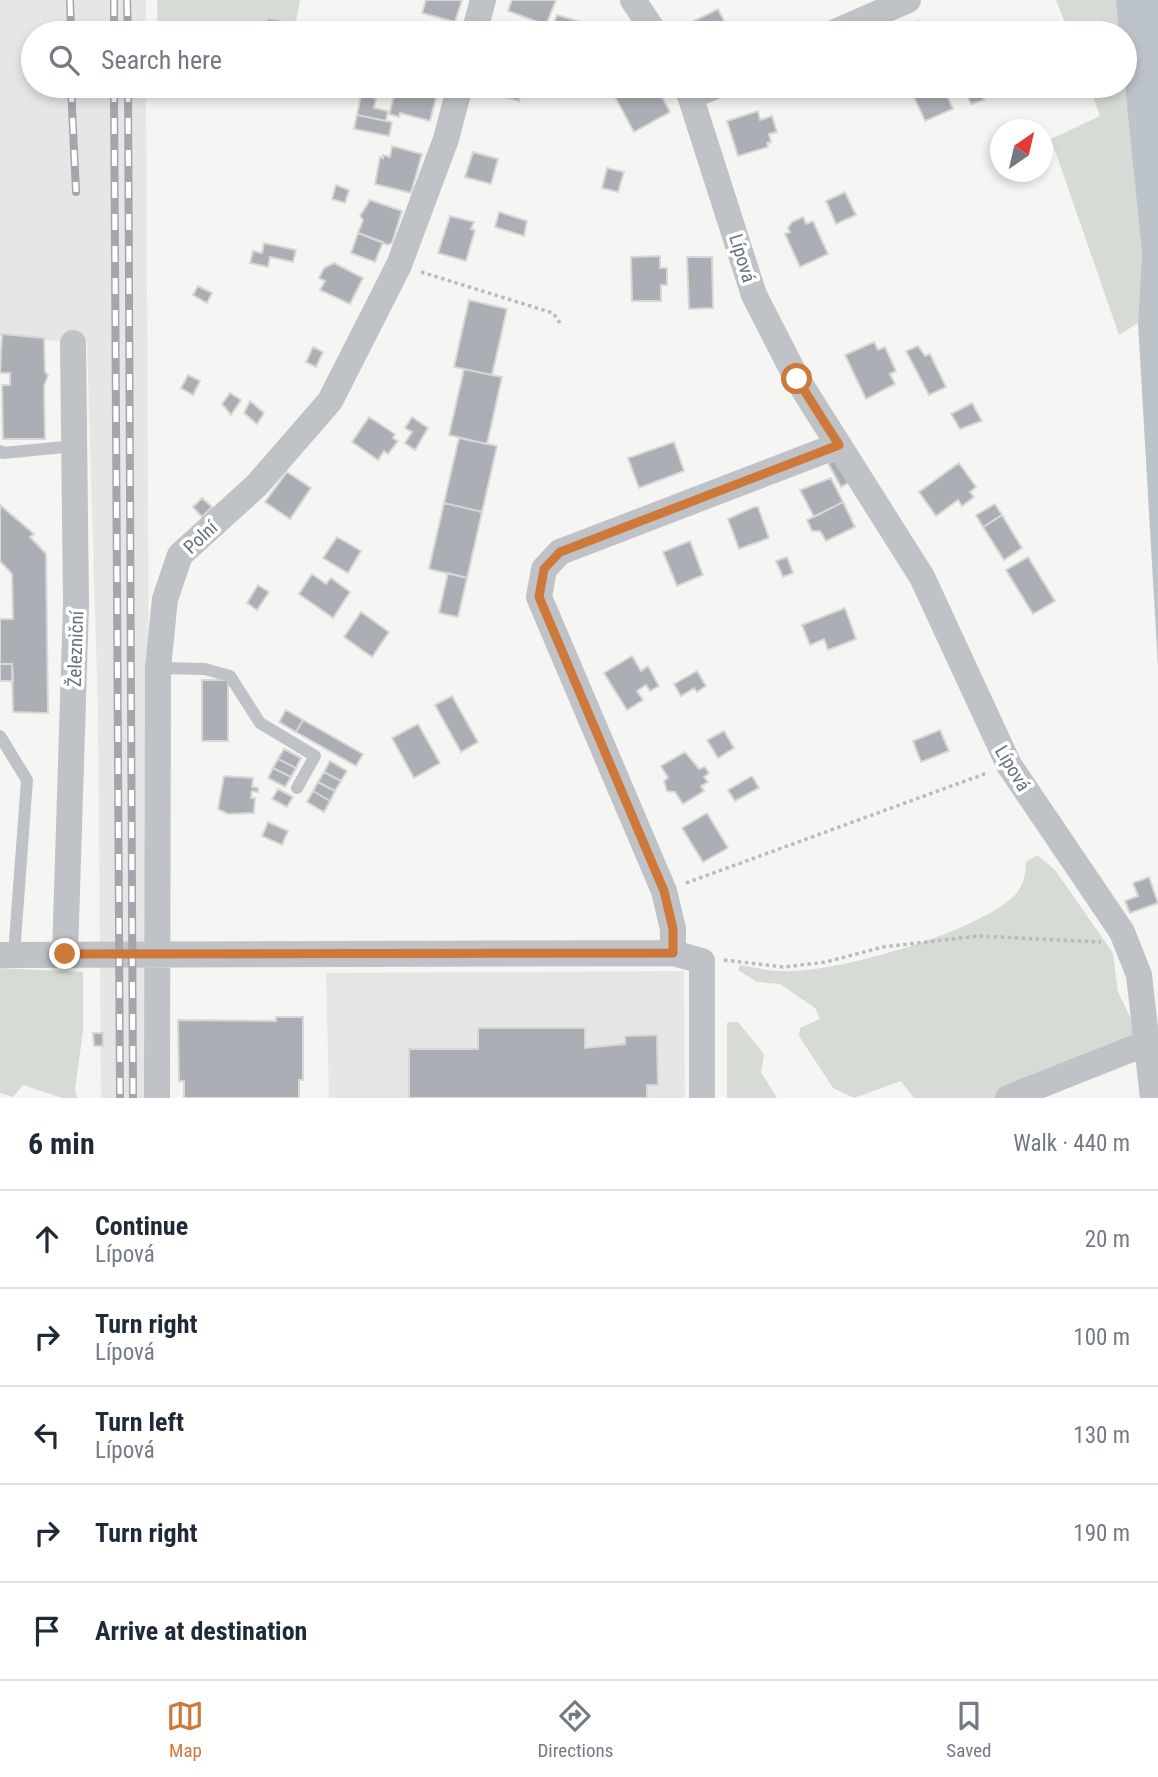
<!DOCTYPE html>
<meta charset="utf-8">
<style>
body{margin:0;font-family:"Roboto Condensed",sans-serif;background:#f2f2f3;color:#1f2937}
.compass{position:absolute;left:990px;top:119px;width:63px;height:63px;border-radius:50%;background:#fff;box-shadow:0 4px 10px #0003;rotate:34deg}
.stop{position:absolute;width:21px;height:21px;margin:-16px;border:5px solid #ce783a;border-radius:50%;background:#fff}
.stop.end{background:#ce783a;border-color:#fff;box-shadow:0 2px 7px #0008}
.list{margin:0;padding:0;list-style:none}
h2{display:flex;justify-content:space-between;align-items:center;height:91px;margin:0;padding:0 28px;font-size:30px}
h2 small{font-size:23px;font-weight:400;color:#747a83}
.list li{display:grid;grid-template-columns:46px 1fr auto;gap:21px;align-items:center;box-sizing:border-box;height:98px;padding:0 28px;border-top:2px solid #e0e1e3}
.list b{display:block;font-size:26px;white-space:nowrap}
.list p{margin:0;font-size:23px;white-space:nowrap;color:#747a83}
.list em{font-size:23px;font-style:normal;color:#747a83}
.icon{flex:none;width:38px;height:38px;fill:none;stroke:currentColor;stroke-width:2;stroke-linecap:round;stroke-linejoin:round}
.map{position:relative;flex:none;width:1158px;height:1098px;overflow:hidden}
.search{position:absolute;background:#fff;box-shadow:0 4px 10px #0003;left:21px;right:21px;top:21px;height:77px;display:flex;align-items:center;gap:18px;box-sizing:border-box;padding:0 24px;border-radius:38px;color:#747a83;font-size:26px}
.sheet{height:581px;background:#fff}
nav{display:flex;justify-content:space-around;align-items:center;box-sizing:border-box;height:98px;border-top:2px solid #e0e1e3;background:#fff;font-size:19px;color:#747a83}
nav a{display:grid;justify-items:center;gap:4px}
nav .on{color:#ce783a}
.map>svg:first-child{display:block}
.built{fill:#e6e6e6}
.green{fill:#d6dcd5}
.water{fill:#bcc3c9}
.building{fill:#abafb5;stroke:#d7d7d5;stroke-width:2}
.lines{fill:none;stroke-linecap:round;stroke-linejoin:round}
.path{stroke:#b9bbbe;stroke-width:3.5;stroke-dasharray:3.5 3.5;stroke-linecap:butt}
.lane{stroke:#bfc2c6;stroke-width:12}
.street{stroke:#bfc2c6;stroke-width:26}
.rail-casing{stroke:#a3a6ac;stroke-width:8}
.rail{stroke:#fff;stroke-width:5;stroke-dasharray:16;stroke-linecap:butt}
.route{stroke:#ce783a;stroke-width:9}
.labels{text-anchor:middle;stroke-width:7;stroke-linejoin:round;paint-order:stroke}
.street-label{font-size:19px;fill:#687180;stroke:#fff}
</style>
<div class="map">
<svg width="1158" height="1098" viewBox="0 0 1158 1098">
<rect width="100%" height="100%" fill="#f5f6f3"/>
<path class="built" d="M0,0h146v33h-113v53h113l5,1012h-50l-3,-384 -11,-372 -70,-3 -1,-4 -16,1z
M684,971l1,127h-356l-3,-125z"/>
<path class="green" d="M157,0h143l-6,33h-136z
M1056,0h62l3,33h-52z
M1125,74l17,179 -4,70 -19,12 -68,-196 49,-23 -11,-30h36z
M217,86h63l-3,12z
M1037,855l18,15 58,83 5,39 25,51 -142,55h-87l-13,-17 -47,17 -21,-10 -34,-52 1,-8 20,-9 -5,-11 -35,-24 -23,-2 -19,-12 2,-5c17,3 35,7 53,6 54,-2 181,-38 221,-75 9,-9 12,-22 12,-34z
M0,968l83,4v59l-8,58 2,9h-15l-39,-13 -10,12 -13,-4z
M730,1022h8l26,32 -3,18 16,26h-50v-75z"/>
<path class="water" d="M1116,0h42v667l-20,-344 4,-70 -17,-168v-52h-6z"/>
<path class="building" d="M426,0h36l-7,22 -33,-9z
M512,0h44l-10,25 -38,-14z
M718,9l12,24h-42l-4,-7z
M557,15l27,8 -3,10 -31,-1z
M267,18l14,2 -2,13 -13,-1z
M918,21l5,12h-32z
M397,86h42l-9,35 -30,-8 -1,4 -10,-3z
M491,86h32l-4,15 -30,-8z
M635,86h21l14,26 -36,20 -19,-35z
M909,86h34l10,23 -28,12z
M963,86h15l6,14 -13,4z
M994,86h32l-27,11z
M361,95l15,3 -2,10 14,3 -2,10 -29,-6z
M758,111l2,9 12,-4 5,16 -8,2 2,8 -4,1 1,4 -30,9 -11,-35z
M357,115l35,7 -3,14 -35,-7z
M392,146l30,8 -11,39 -36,-9 5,-27 3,1v-3l7,2z
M473,152l25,7 -7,25 -26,-7z
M607,168l17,4 -6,20 -16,-4z
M336,185l13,5 -4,13 -13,-4z
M845,192l11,23 -20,9 -10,-23z
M370,200l32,11 -10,32 -4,2 -30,-12 5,-13 -3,-4z
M499,212l28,9 -3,15 -29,-9z
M450,216l24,6 -3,7 4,1 -9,31 -28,-8z
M803,217l3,7 7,-3 15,33 -28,13 -15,-33 5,-2 -2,-4 4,-6z
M358,233l25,9 -8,20 -24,-9z
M264,243l32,7 -3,12 -23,-5 -2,10 -18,-4 3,-12 9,2z
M660,256v12h7v17h-6v16h-29l-1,-44z
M687,257h25l1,51 -24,1z
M334,263l29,15 -13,26 -30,-14 5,-9 -6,-3 5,-10z
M198,286l14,7 -5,10 -14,-8z
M469,300l38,9 -15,66 -38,-8z
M2,334l42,4 1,34 3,3 -4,11 1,53h-42l-1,-54h8v-12h-10z
M874,342l4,8 7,-3 11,24 -6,3 5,10 -29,15 -21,-44z
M918,346l7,10 5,-2 16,33 -17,8 -23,-44z
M313,347l10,5 -7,15 -10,-5z
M464,369l38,8 -15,67 -38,-9z
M188,375l12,6 -7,14 -12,-7z
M230,393l11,7 -10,15 -9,-11z
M250,401l14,12 -7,11 -13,-11z
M972,403l10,18 -22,8 -9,-15z
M369,417l26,17 -2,4 5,3 -10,13 -4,-3 -6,9 -26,-18z
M412,417l16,11 -13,22 -10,-7 7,-11 -7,-4z
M459,438l38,8 -15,66 -38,-9z
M674,442l10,29 -45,17 -11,-30z
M840,458l13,22 -12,7 -13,-24z
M959,463l17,24 -6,5 4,5 -12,9 -4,-6 -22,16 -17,-24z
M287,472l24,16 -21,31 -25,-17z
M831,478l12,24 -29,15 -14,-27z
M202,498l10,9 -10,10 -9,-10z
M843,502l12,25 -29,14 -6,-10h-8l-5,-11z
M444,503l38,9 -15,66 -38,-9z
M995,504l7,11 -19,12 -7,-12z
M0,505l34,29 -4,3 16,17 2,159 -35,-1 -1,-48h-12v-45h13l-1,-45 -12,-13z
M754,507h4l11,31 -30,11 -11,-30z
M1002,515l20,33 -18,12 -21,-33z
M337,537l24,14 -13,22 -25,-15z
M690,541l13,34 -26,11 -14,-34z
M787,557l6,16 -10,4 -7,-16z
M1028,557l27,44 -22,13 -27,-44z
M448,573l19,5 -9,39 -19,-4z
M312,574l14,10 5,-6 19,14 -17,26 -34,-24z
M258,585l11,7 -12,18 -10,-7z
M845,608l11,31 -28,11 -4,-11 -14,6 -8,-20z
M361,612l28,20 -17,25 -28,-20z
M632,656l9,15 7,-5 11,20 -9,5 -4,-6 -9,6 6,9 -16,10 -23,-37z
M0,664h12l1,17h-13z
M697,671l9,15 -9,6 -3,-4 -13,8 -7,-12z
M202,680h26v61h-26z
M452,696l26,46 -17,10 -26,-47z
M286,710l17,10 -7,12 -17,-10z
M303,720l60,34 -7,12 -60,-34z
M418,724l22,39 -26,15 -22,-40z
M940,730l9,21 -28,11 -8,-21z
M724,731l10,17 -16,10 -11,-18z
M284,749l17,9 -5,10 -18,-9z
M685,752l14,17 6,-2 4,6 -5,4 4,5 -7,4 3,5 -21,13 -8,-12 -8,-1 -3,-10 4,-3 -7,-12z
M278,759l18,9 -5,9 -18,-9z
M330,761l17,10 -6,10 -17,-9z
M273,768l18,9 -6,10 -17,-9z
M324,772l17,9 -6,10 -17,-9z
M224,776l29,2 -1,9 6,1v4l-6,-1 -1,7h4l-1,15 -26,1 -10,-5z
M752,776l7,12 -24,13 -7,-11z
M318,782l17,9 -5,10 -17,-10z
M278,789l15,8 -6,10 -15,-8z
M313,791l17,10 -6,11 -17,-10z
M707,813l21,35 -25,14 -21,-34z
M268,822l20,9 -6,14 -20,-9z
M1149,877l9,26 -28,10 -5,-12 13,-5 -5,-13z
M276,1017h27v63h-4v18h-115v-17h-5l-1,-61 98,1z
M478,1028h107v20l40,-4v-8l32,-1 1,50h-11v13h-238v-49h69z
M93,1033h10v13h-9z"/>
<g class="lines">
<path class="path" d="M421,272l132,41 7,10
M686,883l301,-110
M724,960l60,7 42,-5 57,-15 95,-11 123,6"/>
<path class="lane" d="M0,451l3,2 71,-7
M158,668l47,1 25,7 30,47 55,33 -18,32
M0,736l27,44 -13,174"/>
<path class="street" d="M633,0l22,33
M474,33l9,-33
M833,33l75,-33
M687,86l67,209 43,84 125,198 87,188 113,167 17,43 14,123
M692,96l23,-10
M673,953v-24l-9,-38 -125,-294 5,-28 16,-17 279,-107
M0,955l673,-2 29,8v137
M65,955l11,-351 -3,-261
M157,1098l1,-430 7,-69 15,-44 77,-70 73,-84 69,-136 47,-126 14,-53
M1008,1098l139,-55"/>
<defs>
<path id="rail" d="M70,0l1,33
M114,0v33
M127,0l1,33
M71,86l5,106
M114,86l6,1012
M128,86l5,1012"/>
</defs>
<use href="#rail" class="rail-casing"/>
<use href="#rail" class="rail"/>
</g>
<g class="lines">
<path class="route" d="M65,954l608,-1v-24l-9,-38 -125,-294 5,-28 16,-17 279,-107 -42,-66"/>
</g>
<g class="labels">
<g class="street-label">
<text transform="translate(743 258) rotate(73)" y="7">Lípová</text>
<text transform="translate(200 537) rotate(-43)" y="7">Polní</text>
<text transform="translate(75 649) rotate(-88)" y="7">Železniční</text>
<text transform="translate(1013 768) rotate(59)" y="7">Lípová</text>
</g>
</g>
</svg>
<svg class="compass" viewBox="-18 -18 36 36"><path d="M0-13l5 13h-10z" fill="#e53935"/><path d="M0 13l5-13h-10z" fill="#747a83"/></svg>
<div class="stop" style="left:797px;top:379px"></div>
<div class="stop end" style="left:65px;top:954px"></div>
<div class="search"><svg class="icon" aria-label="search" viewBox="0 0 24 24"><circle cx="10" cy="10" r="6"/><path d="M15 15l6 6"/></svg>Search here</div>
</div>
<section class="sheet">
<h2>6 min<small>Walk · 440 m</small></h2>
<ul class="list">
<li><svg class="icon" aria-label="ahead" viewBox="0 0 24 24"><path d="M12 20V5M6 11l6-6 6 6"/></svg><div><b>Continue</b><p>Lípová</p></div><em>20 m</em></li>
<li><svg class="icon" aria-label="right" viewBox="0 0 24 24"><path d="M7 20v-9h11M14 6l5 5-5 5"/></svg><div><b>Turn right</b><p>Lípová</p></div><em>100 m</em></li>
<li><svg class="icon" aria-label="left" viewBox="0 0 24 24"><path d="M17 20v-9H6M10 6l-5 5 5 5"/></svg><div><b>Turn left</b><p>Lípová</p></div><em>130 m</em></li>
<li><svg class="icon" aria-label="right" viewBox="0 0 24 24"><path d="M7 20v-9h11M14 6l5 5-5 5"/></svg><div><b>Turn right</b></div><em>190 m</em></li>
<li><svg class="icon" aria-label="arrive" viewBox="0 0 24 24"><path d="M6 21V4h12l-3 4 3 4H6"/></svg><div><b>Arrive at destination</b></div></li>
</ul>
</section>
<nav>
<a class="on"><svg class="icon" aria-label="map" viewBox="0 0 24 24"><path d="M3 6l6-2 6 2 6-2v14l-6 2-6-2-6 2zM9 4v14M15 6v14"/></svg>Map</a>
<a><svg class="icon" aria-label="directions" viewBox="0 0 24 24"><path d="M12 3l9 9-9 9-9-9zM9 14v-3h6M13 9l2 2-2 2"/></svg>Directions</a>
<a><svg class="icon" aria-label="saved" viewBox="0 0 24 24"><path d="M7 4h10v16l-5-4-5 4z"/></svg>Saved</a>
</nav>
